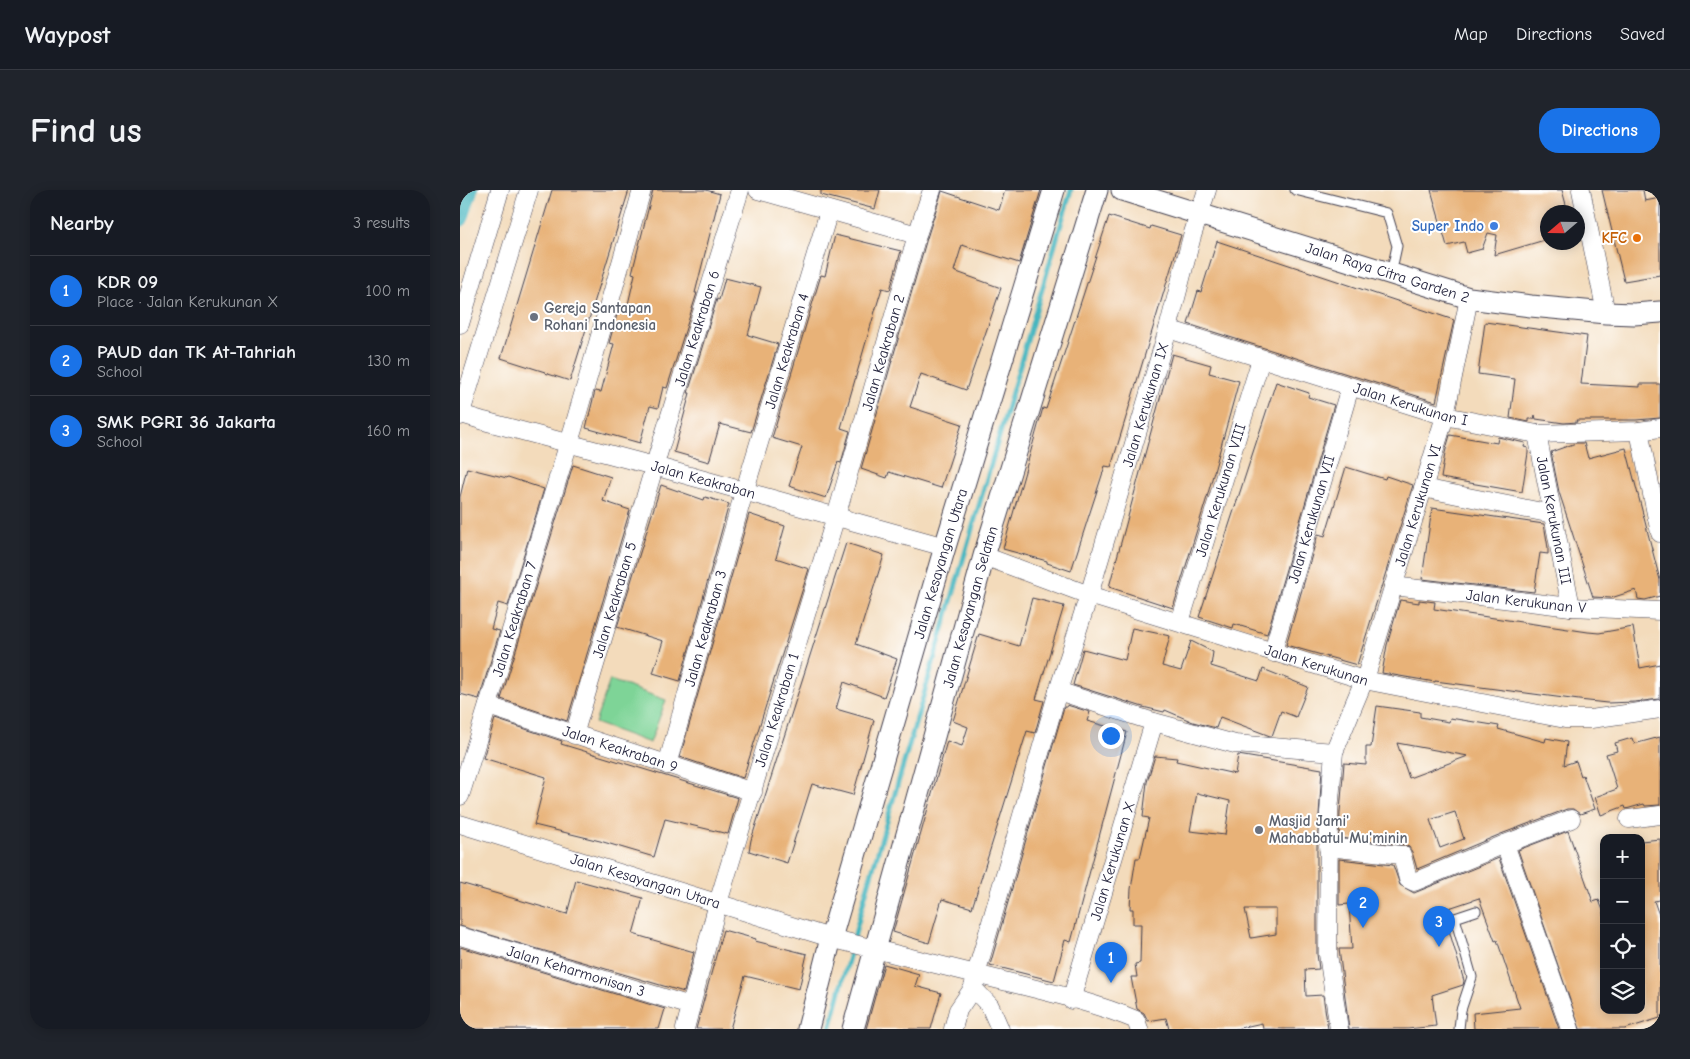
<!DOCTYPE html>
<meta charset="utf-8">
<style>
body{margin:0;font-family:"Comic Neue",sans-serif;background:#20242c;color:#f1f3f6}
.controls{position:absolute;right:15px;bottom:15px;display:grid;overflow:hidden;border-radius:10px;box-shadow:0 2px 12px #0003}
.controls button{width:45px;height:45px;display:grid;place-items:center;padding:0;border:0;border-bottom:1px solid #363941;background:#171b24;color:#f1f3f6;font:25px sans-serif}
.compass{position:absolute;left:1080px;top:15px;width:45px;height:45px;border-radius:50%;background:#171b24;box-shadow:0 2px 12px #0003;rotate:250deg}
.you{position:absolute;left:650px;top:545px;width:18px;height:18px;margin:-12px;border:4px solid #fff;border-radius:50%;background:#1a73e8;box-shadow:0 0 0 8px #1a73e833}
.badge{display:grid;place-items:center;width:32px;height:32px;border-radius:50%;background:#1a73e8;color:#fff;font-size:16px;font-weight:700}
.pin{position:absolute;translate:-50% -41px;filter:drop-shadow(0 1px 2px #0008)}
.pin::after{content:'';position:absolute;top:26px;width:18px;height:15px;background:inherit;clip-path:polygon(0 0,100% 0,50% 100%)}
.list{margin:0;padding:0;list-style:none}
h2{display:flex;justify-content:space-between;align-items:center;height:65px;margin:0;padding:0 20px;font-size:21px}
h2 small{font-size:16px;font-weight:400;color:#9ea1a6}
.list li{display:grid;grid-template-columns:32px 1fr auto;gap:15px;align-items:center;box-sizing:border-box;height:70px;padding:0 20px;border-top:1px solid #363941}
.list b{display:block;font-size:19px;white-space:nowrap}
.list p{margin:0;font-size:16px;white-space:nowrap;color:#9ea1a6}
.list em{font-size:16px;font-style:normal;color:#9ea1a6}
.icon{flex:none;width:28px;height:28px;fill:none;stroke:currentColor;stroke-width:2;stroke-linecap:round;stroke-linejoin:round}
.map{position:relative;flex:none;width:1200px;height:839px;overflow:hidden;border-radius:20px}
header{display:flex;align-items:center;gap:30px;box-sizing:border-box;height:70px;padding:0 25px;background:#171b24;border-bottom:1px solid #363941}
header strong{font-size:24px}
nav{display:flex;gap:28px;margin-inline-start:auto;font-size:18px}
.intro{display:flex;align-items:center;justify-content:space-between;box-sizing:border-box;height:120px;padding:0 30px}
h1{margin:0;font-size:35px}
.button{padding:12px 22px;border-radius:20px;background:#1a73e8;color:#fff;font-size:18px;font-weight:700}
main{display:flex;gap:30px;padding:0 30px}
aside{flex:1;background:#171b24;border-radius:20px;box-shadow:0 2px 12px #0003}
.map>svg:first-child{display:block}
.green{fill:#7ed497;stroke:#507b69}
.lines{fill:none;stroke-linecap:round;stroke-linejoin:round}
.stream{stroke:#47b6bf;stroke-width:5}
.canal{stroke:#47b6bf;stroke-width:18}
.building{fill:#e8b278;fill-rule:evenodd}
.service-casing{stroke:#413e4e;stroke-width:11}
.minor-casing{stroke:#413e4e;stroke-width:19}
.tertiary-casing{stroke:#413e4e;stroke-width:23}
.service{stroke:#fff;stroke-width:9}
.minor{stroke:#fff;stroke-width:18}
.tertiary{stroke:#fff;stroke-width:21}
.shop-dot{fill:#3f7fe0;stroke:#fff;stroke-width:2}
.food-dot{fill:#e8710a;stroke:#fff;stroke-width:2}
.worship-dot{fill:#6b7280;stroke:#fff;stroke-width:2}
.labels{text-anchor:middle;stroke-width:4;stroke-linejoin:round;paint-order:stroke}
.shop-label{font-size:15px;font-weight:bold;fill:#366cbe;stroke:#fff;text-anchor:end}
.food-label{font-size:15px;font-weight:bold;fill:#c56008;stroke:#fff;text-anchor:end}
.street-label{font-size:15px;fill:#22223b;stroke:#fff}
.worship-label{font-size:15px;font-weight:bold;fill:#5b616d;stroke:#fff;text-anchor:start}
</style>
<header>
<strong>Waypost</strong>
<nav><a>Map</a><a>Directions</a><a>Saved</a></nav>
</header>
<div class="intro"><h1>Find us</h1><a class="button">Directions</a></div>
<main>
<aside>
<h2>Nearby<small>3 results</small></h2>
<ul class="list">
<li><span class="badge">1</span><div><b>KDR 09</b><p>Place · Jalan Kerukunan X</p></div><em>100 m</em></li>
<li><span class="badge">2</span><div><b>PAUD dan TK At-Tahriah</b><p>School</p></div><em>130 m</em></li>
<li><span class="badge">3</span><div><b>SMK PGRI 36 Jakarta</b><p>School</p></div><em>160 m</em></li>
</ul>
</aside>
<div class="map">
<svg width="1200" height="839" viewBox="0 0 1200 839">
<rect width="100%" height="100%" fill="#fff"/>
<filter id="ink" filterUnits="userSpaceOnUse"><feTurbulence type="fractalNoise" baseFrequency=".02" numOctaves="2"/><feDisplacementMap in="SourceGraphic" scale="10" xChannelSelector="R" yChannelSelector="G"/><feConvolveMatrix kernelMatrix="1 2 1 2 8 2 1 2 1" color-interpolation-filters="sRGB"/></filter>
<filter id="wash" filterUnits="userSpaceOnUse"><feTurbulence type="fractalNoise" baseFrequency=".0096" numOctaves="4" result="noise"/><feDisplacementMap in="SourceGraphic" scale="20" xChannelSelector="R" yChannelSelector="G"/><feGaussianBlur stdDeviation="1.12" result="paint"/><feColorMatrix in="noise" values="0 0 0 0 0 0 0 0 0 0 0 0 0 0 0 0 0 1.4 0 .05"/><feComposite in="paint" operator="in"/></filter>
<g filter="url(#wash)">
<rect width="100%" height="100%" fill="#f3dbbb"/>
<path class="green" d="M150,490l56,20 -16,43 -55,-20z"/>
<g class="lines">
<path class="stream" d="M370,839l35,-133 206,-706"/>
<path class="canal" d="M0,28l9,-28"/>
</g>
<g id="blocks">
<path class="building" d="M92,0h77l-59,191 -25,-8v-1l-44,-14z
M193,0h53l14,4 -25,99h2l-30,95 -4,-1 -5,21 -8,-2 -10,37 -54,-15 9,-37 6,1 13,-48 -5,-1 9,-32 8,2 9,-39 -3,-1z
M361,0h59l-5,19 -54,-14z
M545,0h36l-22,73 -57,-18 -8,26 47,17 -35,102 -45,-16 -11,33 52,17 -21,64 -52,-16 -2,6 -26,-9 66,-231 15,-47 57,19z
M971,0h131l6,22h-20v27l-54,16 3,-20 -9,-2 -6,16 -15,4 -3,-11 -17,4z
M1142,0h41l2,11 15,-3v77l-36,6z
M649,26l41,13 1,-3 30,9 -70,232 -6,-1 -34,105 -24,-8v-2l-44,-12 40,-141 3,1z
M375,45l66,16 -11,39 -8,-2 -12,40 -29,100 9,3 -9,32 -3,-1 -12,36 -37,-12 13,-39 -30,-9 49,-163 4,1z
M757,51l237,79 -18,82 -248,-78 10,-33 3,1z
M265,88l36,9 -13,48 30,9 -27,88 -31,-8 -11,38 -35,-10 16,-59h-2l29,-94 2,1z
M1025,132l102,14 -6,48 59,3v-3h20v34l-24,2h-60l1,2 -13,1 -28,-4 -1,-4 -1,4h-5v3l-19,-4 5,-39 -37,-5z
M712,164l39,11 -2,8 30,8 -32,116 -34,111 -64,-21z
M816,192l33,11 -1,4 26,8 -67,229 -33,-10 -1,4 -34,-11z
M990,245l47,8 1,-6 27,6 -1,4 4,1v5l-6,39 -81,-14 4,-25z
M1116,253h8l4,15 38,-10 34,132v16l-15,4 -7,-1 -2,-9 -25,8 -18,-1 -34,-105 -8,-40z
M113,275l38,12 -8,24 27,9 -63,211 -66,-22z
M886,277l39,12 1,-3 27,9 -56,180 -71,-20 32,-111 7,2z
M7,278l40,10 1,-1 36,12 -36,117 -10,-3 -7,26 9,2 -21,68 -19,-5v-197z
M201,295l43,15 1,-3 24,7 -49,177 -27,-8 10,-32 -46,-14z
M972,318l112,16 4,24v6l-8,-1 -6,39 -112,-13z
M289,324l36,12 -9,32 33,11 -66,209 -63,-21z
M386,353l38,12 -28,89 41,15 -13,38 -40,-15 -8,27 38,11 -21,75 -41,-11 -25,79 -38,-12 2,-11z
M572,408l32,8 -28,93 8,2 -9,32 -8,-2 -55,177 -30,-9 -13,44 -36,-11 54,-191 15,5 6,-19 -15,-6 26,-87 40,12z
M940,410l19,3v-3l16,2 -1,7 154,23 11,1 34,-6 7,41 20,-4v35l-25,3 -28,1 -28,-3 -144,-19v1l-53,-9 5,-28z
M672,438l38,8 -8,30 19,5 10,-30 22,11 -2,14 48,15 4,-12 45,18 -12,30 -15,-6 -9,25h-2l-50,-19 -4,11 -23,-6 -28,-12 -1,2 -21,-5 -70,-22 10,-36 42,11z
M607,515l23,7 -3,9 40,11 -56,210 -6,-2 -11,41 -64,-16 74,-258h3z
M917,516l43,6v5l29,5 1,-4 49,8 -1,3 47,13 1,-4 21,4 -3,23 12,-4 5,15 2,-1 12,34 -15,5 -7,-5h-6l-66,25 -84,35 -5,-17 -3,-5 -5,-2 -65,-7 1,-26 4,-49 22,2v-18h5zM937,553l71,13 -59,22zM995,622l9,27 -24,9 -10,-28z
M35,529l67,22 -1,3 177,54 -10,36 -63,-15 -11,38 -54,-16 -66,-16 12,-48 -63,-19z
M1200,547v68l-15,1 -1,-2 -18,5 -1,-3 -24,9 -6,-18 22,-8 -11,-35 11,-3 -2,-8 17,-5 2,6z
M778,565l84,14 -5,77v108l2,15 -14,1 1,26 17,-1 5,34h-65l-1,-6 -27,6h-66l-3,-11 -18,3 -4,-8 -7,-4 -6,-32h6l-2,-13 5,-1 1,-39h-8v-15h-3l1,-20 5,-31h4l9,-40 -6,-1 4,-35 8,-26 22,2 -1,3 59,13zM737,603l33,8 -5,34 -35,-4zM785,719h31v25l-25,4z
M1108,641l25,71 6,-2 5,13v97h37v-169l19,-2v61l-6,1 6,17v100l-35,11h-45l-62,-179z
M1039,668l60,171h-85l-1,-16 47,-5 -23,-68 -2,1 -16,-43 -36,12 21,71 -1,4 -31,10 4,31 -28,3h-59l-10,-80h13l-3,-45 -10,1v-46l54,6 7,20 14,8z
M116,690l67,18 -10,36 61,18 -10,40 -224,-66v-43l107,31z
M263,740l33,9 -1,2 52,13 -8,35 -54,-13 -15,53h-34z
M0,757l205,62 -6,20h-184l-15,-4z
M424,774l35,10 -4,12 26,7 -10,36h-65z"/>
</g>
</g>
<g filter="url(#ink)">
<use href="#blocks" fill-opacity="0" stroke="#413e4e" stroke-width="1"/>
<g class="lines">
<defs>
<path id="service" d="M835,0l92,23 10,33 -6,28
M999,839l2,-19 11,-33 -17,-59 21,-7"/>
<g id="minor">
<path d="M298,0l159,45"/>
<path d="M1121,0l25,123"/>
<path d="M0,134l40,-134"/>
<path id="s1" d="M708,139l277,87 92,18 102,-3 21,-3"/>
<path id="s2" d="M1,224l23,7 170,45 291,81"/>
<path d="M0,226l69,-226"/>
<path d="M1179,241l21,102"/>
<path id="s3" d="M1077,244l34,173"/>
<path d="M963,298l129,26"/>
<path id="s4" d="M524,366l105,39 275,85 201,39h26l69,-10"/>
<path id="s5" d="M933,396l178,21 89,4"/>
<path id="s6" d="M720,432l81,-263"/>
<path id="s7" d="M814,463l2,-13 74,-253"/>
<path d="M598,501l96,31 81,22 99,8"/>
<path id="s8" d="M28,516l265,86"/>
<path id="s9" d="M114,545l85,-284 81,-261"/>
<path id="s10" d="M207,575l73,-259 89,-295"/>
<path id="s11" d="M0,606l114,-370 68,-236"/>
<path d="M1169,629l31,-4"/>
<path id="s12" d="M0,634l374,115 142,35 -3,14 17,18 10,23"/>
<path d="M868,657l74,8 6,24 6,3 91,-38"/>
<path id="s13" d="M0,746l231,70"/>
<path id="s14" d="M611,810l83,-278"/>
<path id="s15" d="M225,839l33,-126 122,-400 77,-268 15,-45"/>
<path d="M493,839l5,-19 15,-22"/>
<path id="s16" d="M679,839l-3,-9c-50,-21 -107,-32 -160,-46l82,-283 31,-96 79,-266 24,-93 15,-46"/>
<path id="s17" d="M879,839l-11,-75 1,-142 5,-60 33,-79 78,-257 24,-118"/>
<path d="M1110,839l-65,-185 66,-25"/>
</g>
<g id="tertiary">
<path id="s18" d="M662,0l347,108 62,8 75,7 28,1 26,-2"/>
<path id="s19" d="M348,839l23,-91 114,-391 109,-357"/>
<path id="s20" d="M393,839l131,-473 113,-366"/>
</g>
</defs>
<use href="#service" class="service-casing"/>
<use href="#minor" class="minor-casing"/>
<use href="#tertiary" class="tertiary-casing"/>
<use href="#service" class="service"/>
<use href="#minor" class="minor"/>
<use href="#tertiary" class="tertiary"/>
</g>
</g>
<circle class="shop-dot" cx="1034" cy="36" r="5"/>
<circle class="food-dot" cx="1177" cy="48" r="5"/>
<g class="worship-dot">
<circle cx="74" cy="127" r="5"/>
<circle cx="799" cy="640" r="5"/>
</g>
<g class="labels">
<g class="shop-label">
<text x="1024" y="41">Super Indo</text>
</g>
<g class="food-label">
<text x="1167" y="53">KFC</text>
</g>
<g class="street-label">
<text dy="5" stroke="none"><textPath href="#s18" startOffset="278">Jalan Raya Citra Garden 2</textPath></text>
<text dy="5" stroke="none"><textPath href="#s9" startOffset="425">Jalan Keakraban 6</textPath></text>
<text dy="5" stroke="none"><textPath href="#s10" startOffset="431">Jalan Keakraban 4</textPath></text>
<text dy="5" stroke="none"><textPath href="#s15" startOffset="705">Jalan Keakraban 2</textPath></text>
<text dy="5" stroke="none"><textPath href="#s1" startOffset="254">Jalan Kerukunan I</textPath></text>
<text dy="5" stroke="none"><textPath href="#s16" startOffset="770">Jalan Kerukunan IX</textPath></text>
<text dy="5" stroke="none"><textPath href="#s2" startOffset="251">Jalan Keakraban</textPath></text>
<text dy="5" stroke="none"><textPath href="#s6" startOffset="138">Jalan Kerukunan VIII</textPath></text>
<text dy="5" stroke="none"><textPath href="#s17" startOffset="539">Jalan Kerukunan VI</textPath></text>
<text dy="5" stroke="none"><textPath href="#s7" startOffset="139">Jalan Kerukunan VII</textPath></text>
<text dy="5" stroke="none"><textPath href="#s3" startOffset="88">Jalan Kerukunan III</textPath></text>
<text dy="5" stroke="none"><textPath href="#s19" startOffset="484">Jalan Kesayangan Utara</textPath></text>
<text dy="5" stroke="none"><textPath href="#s9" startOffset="141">Jalan Keakraban 5</textPath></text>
<text dy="5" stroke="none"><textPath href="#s5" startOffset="134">Jalan Kerukunan V</textPath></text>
<text dy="5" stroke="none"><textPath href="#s20" startOffset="438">Jalan Kesayangan Selatan</textPath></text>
<text dy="5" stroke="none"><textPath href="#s11" startOffset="185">Jalan Keakraban 7</textPath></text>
<text dy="5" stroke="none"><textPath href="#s10" startOffset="142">Jalan Keakraban 3</textPath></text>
<text dy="5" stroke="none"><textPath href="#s4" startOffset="350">Jalan Kerukunan</textPath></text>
<text dy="5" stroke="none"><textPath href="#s15" startOffset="332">Jalan Keakraban 1</textPath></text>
<text dy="5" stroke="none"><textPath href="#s8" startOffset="139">Jalan Keakraban 9</textPath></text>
<text dy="5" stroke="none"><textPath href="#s14" startOffset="145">Jalan Kerukunan X</textPath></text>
<text dy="5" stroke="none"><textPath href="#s12" startOffset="194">Jalan Kesayangan Utara</textPath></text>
<text dy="5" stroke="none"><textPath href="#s13" startOffset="121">Jalan Keharmonisan 3</textPath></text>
</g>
<g class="worship-label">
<text x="84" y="123">Gereja Santapan<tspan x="84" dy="17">Rohani Indonesia</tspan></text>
<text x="809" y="636">Masjid Jami'<tspan x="809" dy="17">Mahabbatul Mu'minin</tspan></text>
</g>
</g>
</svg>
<div class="controls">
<button>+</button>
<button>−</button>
<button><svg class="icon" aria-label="locate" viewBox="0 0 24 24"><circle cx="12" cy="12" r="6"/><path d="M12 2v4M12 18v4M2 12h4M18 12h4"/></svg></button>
<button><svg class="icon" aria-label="layers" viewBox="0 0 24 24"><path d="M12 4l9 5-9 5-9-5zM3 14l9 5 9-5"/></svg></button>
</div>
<svg class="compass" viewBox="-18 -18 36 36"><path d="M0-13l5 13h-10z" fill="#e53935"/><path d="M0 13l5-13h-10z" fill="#9ea1a6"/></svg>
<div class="you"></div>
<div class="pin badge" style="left:651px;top:793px">1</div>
<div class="pin badge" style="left:903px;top:738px">2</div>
<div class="pin badge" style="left:979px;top:757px">3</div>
</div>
</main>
